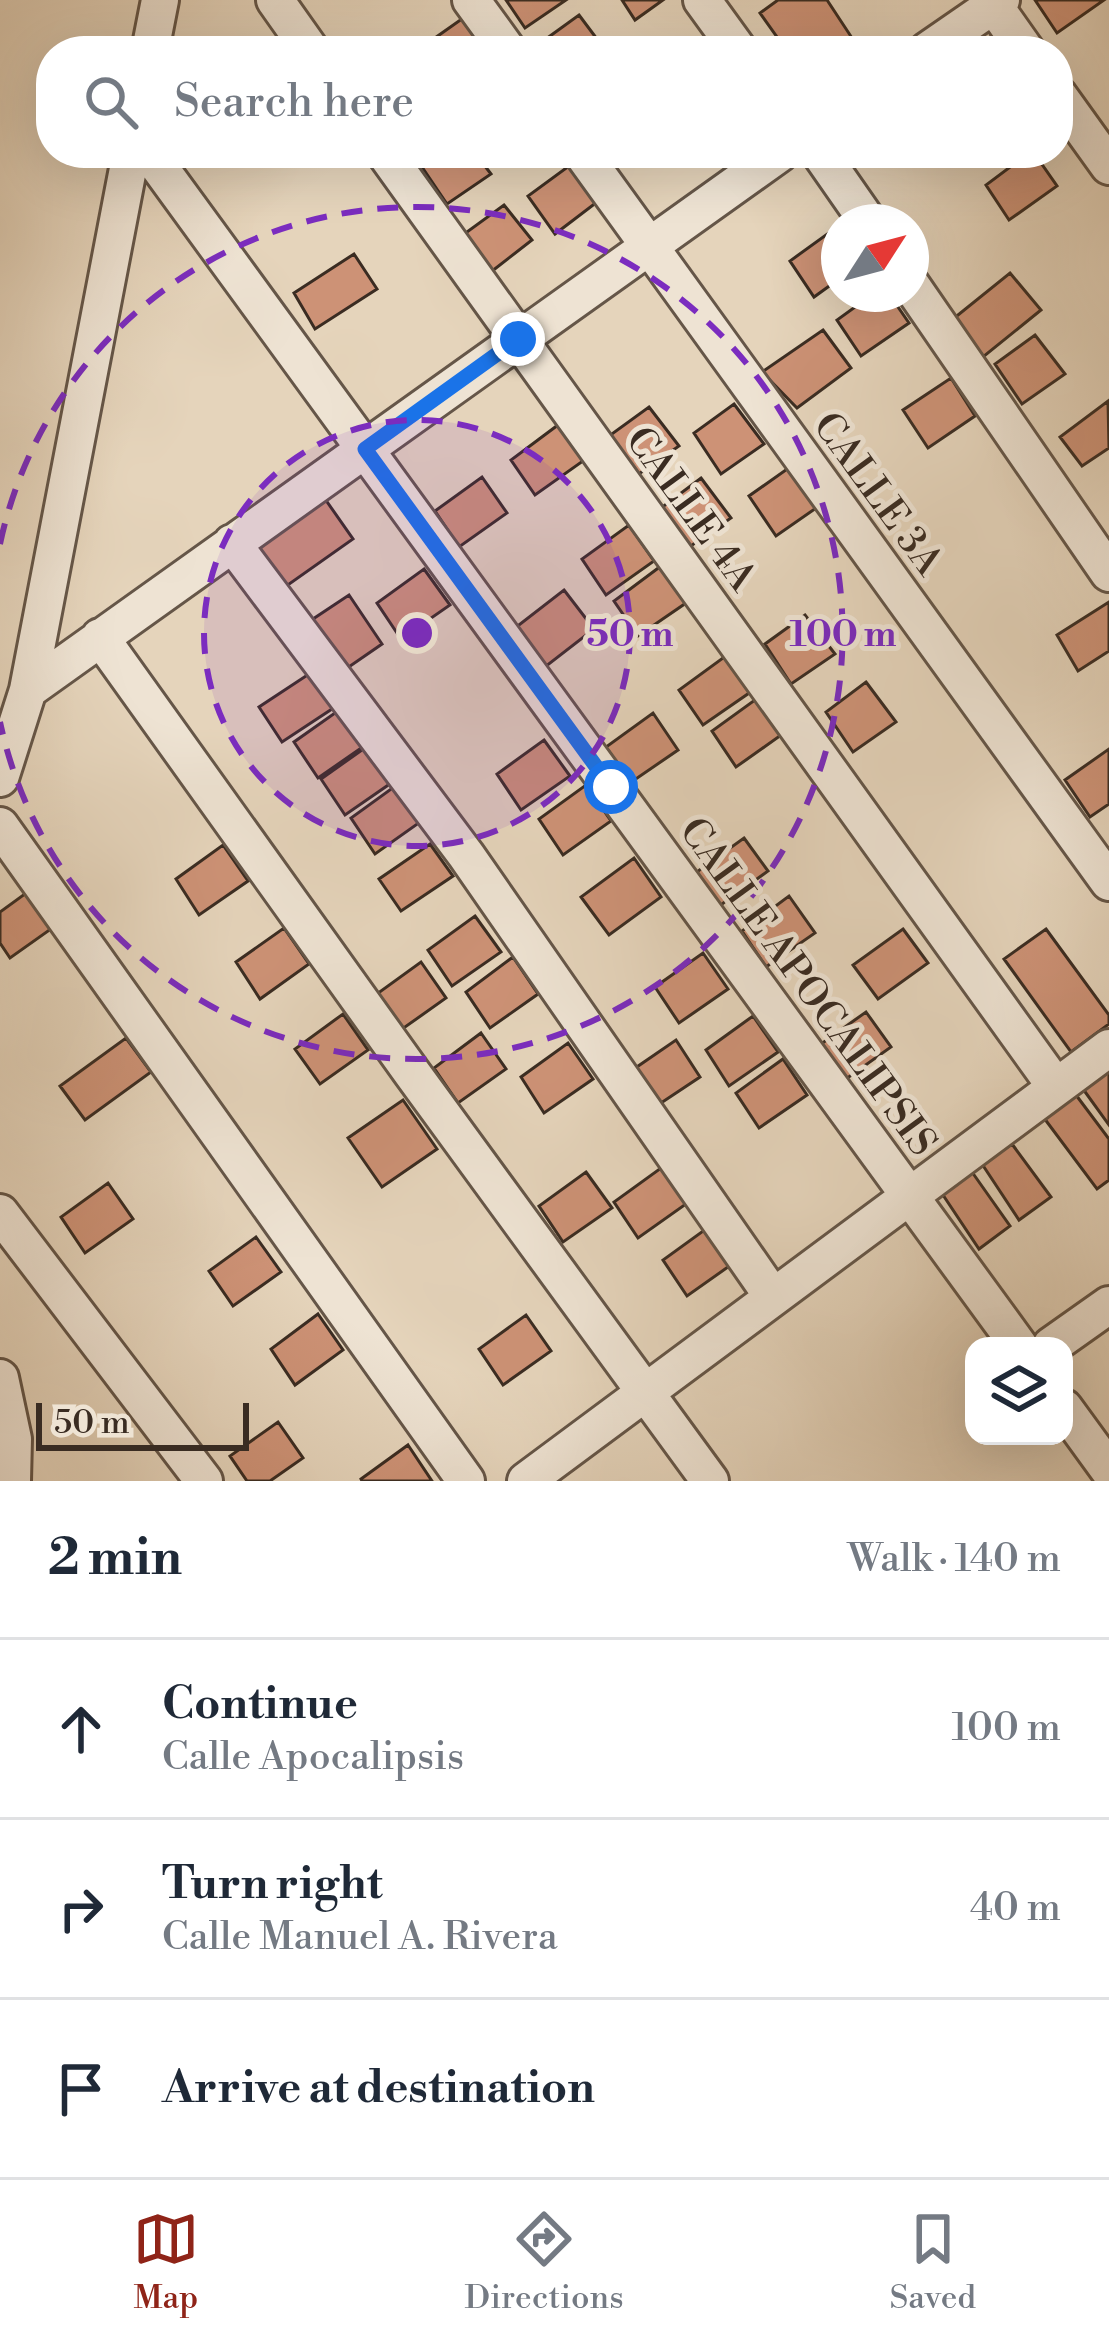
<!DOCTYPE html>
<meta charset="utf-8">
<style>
body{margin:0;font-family:"Libre Bodoni",serif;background:#f2f2f3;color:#1f2937}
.controls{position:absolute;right:36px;bottom:36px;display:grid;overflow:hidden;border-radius:24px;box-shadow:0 12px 48px #0002}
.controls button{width:108px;height:108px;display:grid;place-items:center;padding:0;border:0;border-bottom:3px solid #e0e1e3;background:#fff;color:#1f2937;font:60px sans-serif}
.compass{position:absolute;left:821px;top:204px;width:108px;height:108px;border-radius:50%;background:#fff;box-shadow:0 12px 48px #0002;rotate:54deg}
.scale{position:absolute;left:36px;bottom:30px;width:213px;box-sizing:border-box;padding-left:12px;border:6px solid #3a2c22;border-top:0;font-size:33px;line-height:42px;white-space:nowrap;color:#3a2c22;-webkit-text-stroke:9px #eee3d3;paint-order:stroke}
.stop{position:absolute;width:36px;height:36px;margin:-27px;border:9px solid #1a73e8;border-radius:50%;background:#fff}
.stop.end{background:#1a73e8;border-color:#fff;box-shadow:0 3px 12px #0008}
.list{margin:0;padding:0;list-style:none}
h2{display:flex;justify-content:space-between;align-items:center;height:156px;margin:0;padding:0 48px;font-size:51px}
h2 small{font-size:39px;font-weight:400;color:#747a83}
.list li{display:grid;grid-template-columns:78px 1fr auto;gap:36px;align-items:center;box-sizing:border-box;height:180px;padding:0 48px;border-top:3px solid #e0e1e3}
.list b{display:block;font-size:45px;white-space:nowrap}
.list p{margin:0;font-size:39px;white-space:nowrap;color:#747a83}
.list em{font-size:39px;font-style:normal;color:#747a83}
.icon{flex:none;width:66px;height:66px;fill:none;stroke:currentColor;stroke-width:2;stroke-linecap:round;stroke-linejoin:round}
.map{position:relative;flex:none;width:1109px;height:1481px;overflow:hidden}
.search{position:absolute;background:#fff;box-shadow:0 12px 48px #0002;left:36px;right:36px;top:36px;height:132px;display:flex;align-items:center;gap:30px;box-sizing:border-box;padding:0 42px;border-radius:48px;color:#747a83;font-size:45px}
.sheet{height:696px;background:#fff}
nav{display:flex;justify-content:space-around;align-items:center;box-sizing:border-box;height:168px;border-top:3px solid #e0e1e3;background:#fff;font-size:33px;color:#747a83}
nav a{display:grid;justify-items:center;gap:6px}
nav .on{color:#8f2418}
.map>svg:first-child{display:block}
.building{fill:#cd9276;stroke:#3a2c22;stroke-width:3}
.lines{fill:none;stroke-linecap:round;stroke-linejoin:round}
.minor-casing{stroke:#655648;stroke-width:42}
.minor{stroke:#eee3d3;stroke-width:36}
.route{stroke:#1a73e8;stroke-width:15}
.ring{fill:none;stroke:#7b2cbf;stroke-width:6;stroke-dasharray:21 15}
.labels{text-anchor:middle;stroke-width:10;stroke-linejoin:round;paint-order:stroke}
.street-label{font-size:39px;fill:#3a2c22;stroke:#eee3d3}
.centre{fill:#7b2cbf;stroke:#eee3d3;stroke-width:6}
.ring-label{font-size:36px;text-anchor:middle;font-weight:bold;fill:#7b2cbf;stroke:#eee3d3;stroke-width:10;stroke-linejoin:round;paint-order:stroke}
</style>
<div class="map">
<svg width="1109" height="1481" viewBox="0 0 1109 1481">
<rect width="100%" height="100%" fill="#e5d4bb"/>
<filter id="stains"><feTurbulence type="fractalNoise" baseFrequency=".00167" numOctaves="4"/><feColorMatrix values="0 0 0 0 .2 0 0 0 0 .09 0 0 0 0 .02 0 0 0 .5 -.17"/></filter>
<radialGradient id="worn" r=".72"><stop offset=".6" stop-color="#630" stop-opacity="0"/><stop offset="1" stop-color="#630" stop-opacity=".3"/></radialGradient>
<path class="building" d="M506,0h60l-41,28z
M622,0h41l-28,20z
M778,0h49l27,41 -14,10h-53l-27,-38z
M1035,0h69l-47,33z
M579,15l27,36h-63l-4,-7z
M466,16l26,35h-63l-4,-6z
M996,33l12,18h-39z
M436,153h39l16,21 -44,30 -27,-40z
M1029,153h5l23,33 -48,34 -23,-35z
M573,163l28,36 -46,35 -27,-38z
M504,205l28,35 -45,35 -27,-38z
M837,227l2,52 -25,18 -24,-36z
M354,254l23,35 -62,40 -21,-36z
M1010,273l31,37 -58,47 -30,-38z
M873,294h16l20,29 -48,33 -24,-36z
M823,330l28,38 -54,40 -35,-36z
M1035,335l30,39 -43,30 -27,-40z
M951,378l24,38 -47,32 -25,-38z
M1108,401l1,47 -27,18 -22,-29z
M734,404l30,40 -43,30 -27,-41z
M649,407l30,39 -43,30 -27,-40z
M558,425l25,36 -48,34 -24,-35z
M790,467l29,39 -43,30 -27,-40z
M482,477l25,36 -48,34 -24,-36z
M701,478l30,40 -43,30 -27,-40z
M316,486l37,53 -68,48 -37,-53z
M629,525l25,36 -48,34 -24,-36z
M661,566l25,37 -48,33 -24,-35z
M424,569l26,36 -49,34 -24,-36z
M564,590l30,39 -49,38 -30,-39z
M349,595l33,49 -39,27 -33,-50z
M1109,602v49l-31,20 -21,-36z
M805,615l30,39 -44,30 -26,-40z
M727,655l25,36 -49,34 -24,-35z
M315,670l23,35 -56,37 -23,-35z
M866,682l30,40 -43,30 -27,-40z
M759,697l25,36 -48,34 -24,-36z
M342,708l25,36 -49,34 -24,-36z
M653,713l25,37 -48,33 -24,-36z
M544,740l26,36 -49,34 -24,-36z
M369,745l25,36 -49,34 -24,-36z
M1109,749v55l-19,13 -25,-37z
M398,784l25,36 -48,34 -24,-36z
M586,785l25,36 -48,34 -24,-36z
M744,838l24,33 -57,41 -24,-33z
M430,844l23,32 -52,35 -22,-32z
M223,845l25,36 -49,34 -23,-36z
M634,858l27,39 -52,38 -28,-38z
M33,888l25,36 -48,34 -10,-15v-31z
M789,896l26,37 -49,34 -24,-36z
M475,916l26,36 -49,34 -24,-36z
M284,928l25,36 -49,35 -24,-37z
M903,929l25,34 -50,36 -25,-34z
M1046,929l63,86v9l-38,28 -67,-93z
M703,953l25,36 -49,34 -24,-36z
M513,957l25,37 -48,34 -24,-36z
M421,962l25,36 -48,34 -24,-36z
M866,1012l25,35 -52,37 -25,-35z
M343,1014l25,36 -48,34 -25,-35z
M753,1016l25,36 -49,34 -23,-36z
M481,1033l25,36 -48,34 -24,-35z
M126,1038l25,34 -66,48 -25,-34z
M676,1040l24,37 -45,30 -24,-36z
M568,1043l25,36 -49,34 -23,-36z
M783,1059l24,36 -48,33 -23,-35z
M1109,1071v54l-26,-36z
M1076,1095l33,44v41l-12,9 -53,-71z
M403,1100l34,49 -55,38 -34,-49z
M1012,1144l39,53 -32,23 -37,-56z
M661,1168l25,36 -48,34 -24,-36z
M586,1172l26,36 -49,34 -24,-36z
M972,1172l38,54 -31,23 -38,-57z
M108,1183l25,36 -48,34 -24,-36z
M710,1226l25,36 -48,34 -24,-36z
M256,1237l25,35 -48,34 -24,-35z
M318,1314l25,36 -48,35 -24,-36z
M526,1315l25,36 -48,34 -24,-36z
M278,1422l25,36 -33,23h-23l-17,-25z
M408,1445l24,36h-70l-1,-2z"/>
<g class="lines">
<defs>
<path id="minor" d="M275,0l36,51
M471,0l37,51
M702,0l37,51
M990,0l36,51
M150,51l10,-51
M927,51l74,-51
M1058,95l51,71
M149,153l870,1193
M385,153l671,934
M582,153l527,729
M820,153l48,69
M911,285l198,288
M232,543l234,312 307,442
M100,637l312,436 298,408
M28,690l752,-537
M0,778l28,-88 103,-537
M0,826l466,655
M0,1213l204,268
M1051,1346l58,-41
M0,1378l13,61 -1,42
M1064,1408l45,62
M526,1481l583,-433"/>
</defs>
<use href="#minor" class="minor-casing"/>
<use href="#minor" class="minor"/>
</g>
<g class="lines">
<path class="route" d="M518,339l-153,110 246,338"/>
</g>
<circle cx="417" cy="633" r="213" fill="#7b2cbf" fill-opacity=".12"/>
<g class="ring">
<circle cx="417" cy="633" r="213"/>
<path d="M0 544A426 426 0 1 1 0 722"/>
</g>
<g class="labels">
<g class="street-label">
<text transform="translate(879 493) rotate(54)" y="14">CALLE 3A</text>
<text transform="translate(692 508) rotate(54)" y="14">CALLE 4A</text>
<text transform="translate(809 986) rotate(54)" y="14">CALLE APOCALIPSIS</text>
</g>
</g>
<circle cx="417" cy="633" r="18" class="centre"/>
<g class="ring-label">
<text x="630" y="646">50 m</text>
<text x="843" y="646">100 m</text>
</g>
<rect width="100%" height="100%" filter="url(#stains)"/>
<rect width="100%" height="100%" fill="url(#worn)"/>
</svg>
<div class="controls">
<button><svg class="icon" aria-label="layers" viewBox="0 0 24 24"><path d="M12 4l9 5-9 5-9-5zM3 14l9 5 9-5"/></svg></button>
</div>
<svg class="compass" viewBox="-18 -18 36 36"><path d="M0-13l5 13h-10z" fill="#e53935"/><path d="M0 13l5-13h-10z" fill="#747a83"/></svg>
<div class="scale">50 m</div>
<div class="stop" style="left:611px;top:787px"></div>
<div class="stop end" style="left:518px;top:339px"></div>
<div class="search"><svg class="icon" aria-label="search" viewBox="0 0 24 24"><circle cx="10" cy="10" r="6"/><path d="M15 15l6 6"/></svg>Search here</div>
</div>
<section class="sheet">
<h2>2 min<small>Walk · 140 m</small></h2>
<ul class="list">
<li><svg class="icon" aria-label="ahead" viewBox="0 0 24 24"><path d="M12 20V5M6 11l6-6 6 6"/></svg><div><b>Continue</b><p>Calle Apocalipsis</p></div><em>100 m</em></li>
<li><svg class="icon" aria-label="right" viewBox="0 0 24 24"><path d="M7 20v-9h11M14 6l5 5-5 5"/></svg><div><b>Turn right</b><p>Calle Manuel A. Rivera</p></div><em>40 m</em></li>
<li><svg class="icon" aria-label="arrive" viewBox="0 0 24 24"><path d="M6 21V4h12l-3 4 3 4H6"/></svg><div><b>Arrive at destination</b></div></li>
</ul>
</section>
<nav>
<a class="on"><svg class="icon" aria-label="map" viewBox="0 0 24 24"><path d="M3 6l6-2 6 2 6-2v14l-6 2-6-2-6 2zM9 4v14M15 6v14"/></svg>Map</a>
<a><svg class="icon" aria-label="directions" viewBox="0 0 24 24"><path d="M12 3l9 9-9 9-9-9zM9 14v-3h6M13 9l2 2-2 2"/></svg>Directions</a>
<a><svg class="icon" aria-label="saved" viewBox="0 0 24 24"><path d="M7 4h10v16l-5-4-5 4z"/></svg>Saved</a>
</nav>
